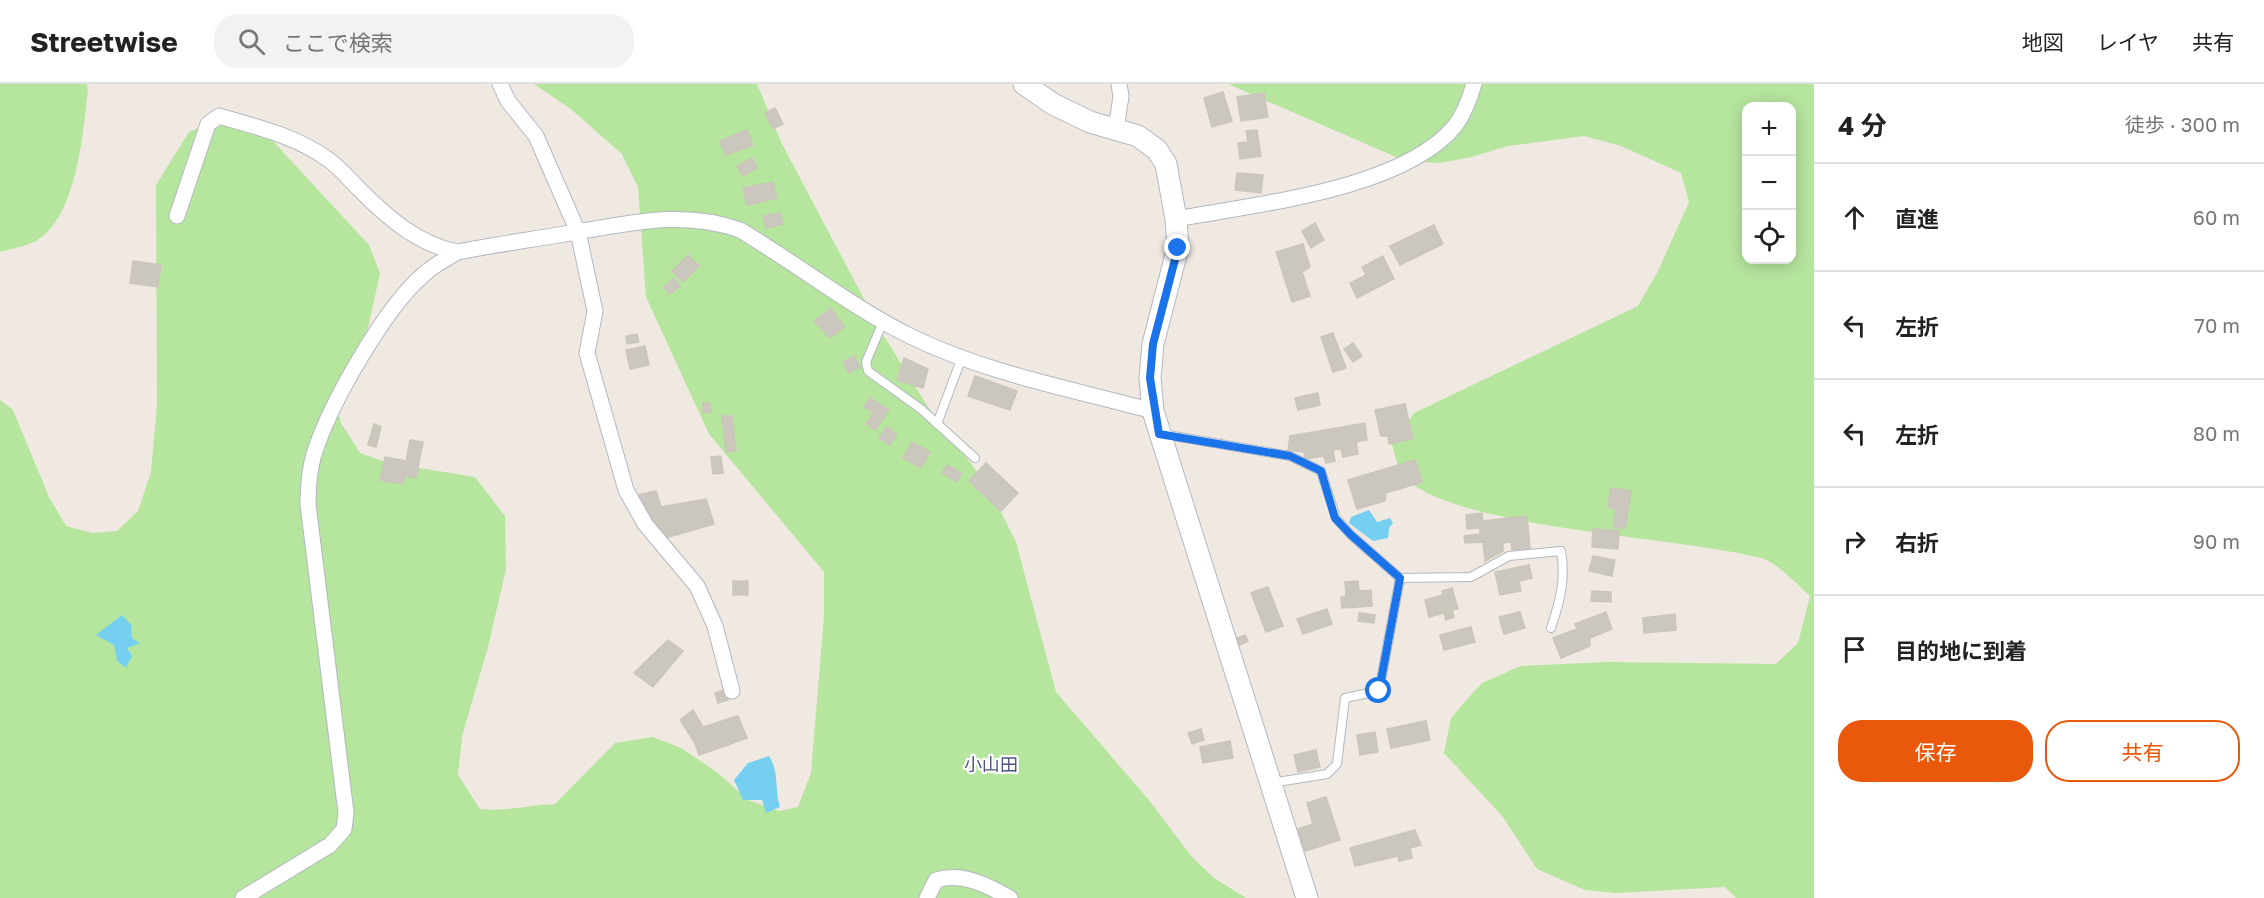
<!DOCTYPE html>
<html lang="ja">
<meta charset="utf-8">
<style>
body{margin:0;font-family:"Golos Text","Noto Sans JP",sans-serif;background:#f2f2f2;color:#222}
.controls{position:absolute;right:18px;top:18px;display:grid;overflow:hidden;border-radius:12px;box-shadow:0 3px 15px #0003}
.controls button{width:54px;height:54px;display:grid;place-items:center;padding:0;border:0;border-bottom:2px solid #e0e0e0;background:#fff;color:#222;font:30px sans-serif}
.stop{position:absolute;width:18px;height:18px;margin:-14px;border:4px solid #1a73e8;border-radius:50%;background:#fff}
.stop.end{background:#1a73e8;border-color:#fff;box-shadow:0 2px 6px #0008}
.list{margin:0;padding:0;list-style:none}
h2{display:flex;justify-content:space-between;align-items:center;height:78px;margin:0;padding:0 24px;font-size:26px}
h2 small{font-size:20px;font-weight:400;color:#767676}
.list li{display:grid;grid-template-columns:39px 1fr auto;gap:18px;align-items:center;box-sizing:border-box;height:108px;padding:0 24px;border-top:2px solid #e0e0e0}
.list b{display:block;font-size:22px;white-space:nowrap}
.list em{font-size:20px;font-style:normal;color:#767676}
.actions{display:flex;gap:12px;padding:18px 24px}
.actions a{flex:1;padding:14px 0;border:2px solid #ea580c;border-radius:24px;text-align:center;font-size:21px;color:#ea580c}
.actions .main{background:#ea580c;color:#fff}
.icon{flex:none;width:33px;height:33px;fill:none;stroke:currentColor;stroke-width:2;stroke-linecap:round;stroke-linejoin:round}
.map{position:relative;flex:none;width:1814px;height:814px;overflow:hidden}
header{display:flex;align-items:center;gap:36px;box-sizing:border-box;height:84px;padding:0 30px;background:#fff;border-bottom:2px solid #e0e0e0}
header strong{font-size:28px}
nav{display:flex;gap:33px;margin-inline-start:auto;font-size:21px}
.search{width:420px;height:54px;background:#f2f2f2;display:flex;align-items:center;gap:15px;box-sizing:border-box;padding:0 21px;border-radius:24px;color:#767676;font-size:22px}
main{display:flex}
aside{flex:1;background:#fff}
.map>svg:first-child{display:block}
.green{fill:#b6e59e;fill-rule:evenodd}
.water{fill:#75cff0}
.building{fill:#cbc7bf;stroke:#cbc5ba;stroke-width:1.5}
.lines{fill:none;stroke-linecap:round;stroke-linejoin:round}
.lane-casing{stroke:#b4b7c1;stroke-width:10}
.street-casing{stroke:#b4b7c1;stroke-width:17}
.secondary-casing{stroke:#b4b7c1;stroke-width:23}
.lane{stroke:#fff;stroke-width:8}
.street{stroke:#fff;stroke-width:15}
.secondary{stroke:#fff;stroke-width:21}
.route{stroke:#1a73e8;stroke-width:8}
.labels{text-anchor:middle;stroke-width:4.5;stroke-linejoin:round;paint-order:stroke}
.quarter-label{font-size:18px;fill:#4d5680;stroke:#fff}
</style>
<header>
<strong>Streetwise</strong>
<div class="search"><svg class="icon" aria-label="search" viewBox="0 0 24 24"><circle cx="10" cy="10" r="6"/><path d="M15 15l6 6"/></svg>ここで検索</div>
<nav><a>地図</a><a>レイヤ</a><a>共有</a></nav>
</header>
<main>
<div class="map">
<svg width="1814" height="814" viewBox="0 0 1814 814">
<rect width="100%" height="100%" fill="#efe9e1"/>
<path class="green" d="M0,0h87l1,6c-5,43 -11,127 -52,151 -10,5 -25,8 -36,11z
M534,0h223l25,60 100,189 46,74 59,78 29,57 40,150 92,107 44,58 22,21 32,20h-1246v-498l13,10 36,87 17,29 26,7 25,-2 21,-20 13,-39 6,-67 -1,-220 33,-53 27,-11 55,18 98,106 11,28 -16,73 -28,57 5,20 19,30 29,10 86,14 30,39 1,53 -18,78 -26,89 -4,39 22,34c25,3 49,-4 75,-5l60,-61 38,-6 28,11 37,25 30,27 31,11 19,-4 13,-34 13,-157v-44l-115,-138 -63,-137 -8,-110 -16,-33 -50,-44z
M1228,0h586v814h-78l-11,-11 -108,6 -32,-3 -48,-21 -34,-52 -59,-64 7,-35 20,-23 11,-12 39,-17 87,-4 168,2 22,-21 12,-47c-11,-10 -33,-33 -46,-37 -74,-22 -318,-30 -361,-84 -6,-8 -8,-22 -11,-30l22,-32 224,-107 20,-35 31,-69 -8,-29 -60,-27 -37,-10 -76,10 -37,11 -31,6 -35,-2zM1746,22h46v154h-46z"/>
<path class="water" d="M1369,426l8,12 13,-4 3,5 -4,5 -1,10 -15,3 -24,-18 2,-6z
M122,531l9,10 1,13 8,5 -13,5 5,8 -6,12 -9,-7 -3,-16 -18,-10z
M769,672c11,18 5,32 11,51l-14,6 -4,-13h-19l-9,-20 14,-17z"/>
<path class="building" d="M1223,8l9,29 -20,6 -8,-29z
M1264,9l4,24 -27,4 -4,-24z
M775,24l8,16 -10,5 -8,-16z
M747,46l6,15 -27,10 -6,-14z
M1257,46l4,26 -21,3 -2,-16 10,-1 -2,-11z
M752,74l5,10 -15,8 -5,-10z
M1237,89l26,2 -2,18 -26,-3z
M773,98l4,16 -30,7 -4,-17z
M780,129l3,11 -17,4 -3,-12z
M1315,139l9,17 -13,8 -9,-17z
M1434,141l9,19 -43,21 -10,-19z
M1303,160l7,23 -8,5 8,24 -18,6 -16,-50z
M688,171l11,11 -16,16 -11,-11z
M1383,172l11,23 -37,19 -7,-15 16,-8 -4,-8z
M133,177l28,4 -3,22 -28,-4z
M674,194l6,8 -10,8 -6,-7z
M831,224l13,19 -14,11 -16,-17z
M1333,249l13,35 -13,4 -12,-35z
M637,250l2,8 -12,2 -1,-8z
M1353,259l9,13 -9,6 -9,-13z
M645,262l4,19 -19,4 -4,-19z
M854,272l6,11 -11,6 -6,-11z
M904,274l24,11 -5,19 -26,-8z
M975,292l42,15 -7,19 -42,-14z
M1318,309l2,12 -22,5 -3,-12z
M870,314l19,12 -14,20 -9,-6 8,-11 -10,-6z
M703,319h7l1,9h-8z
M1405,320l8,35 -24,5 -1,-8h-7l-6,-26z
M722,332h10l4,35 -10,1z
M1365,339l2,17 -11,2 2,12 -15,3 -2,-8 -8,1 2,11 -9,2 -2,-7 -19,3 -1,-7 -16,-2 2,-14z
M374,340l7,3 -5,20 -8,-2z
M887,343l10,7 -7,11 -11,-7z
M410,356l13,2 -7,36 -11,-2 -2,8 -23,-4 5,-23 21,4z
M912,358l18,10 -9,16 -18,-10z
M721,372l2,17 -10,1 -2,-17z
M1415,376l7,22 -36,11 -1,8 -28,8 -9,-29z
M986,379l32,30 -17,18 -32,-30z
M947,381l15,9 -5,8 -15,-9z
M1611,404l20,3 -6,38 -12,-2 3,-18 -8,-2z
M656,407l5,16 45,-8 8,25 -48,14 -21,-25 -7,-18z
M1482,429l1,8 44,-5 3,32 -18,2 -1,-8 -8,1v8l-18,10 -2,-19 -18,1 -1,-7 16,-2v-6l-13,1 -1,-14z
M1593,445l26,2 -1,18 -26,-2z
M1593,472l22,4 -3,16 -23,-5z
M1529,481l3,13 -13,3 2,10 -21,4 -5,-23z
M733,497h15v14h-15z
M1358,497l1,10 12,-1 1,16 -30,2 -1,-11 5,-1 -1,-14z
M1268,503l15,39 -17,6 -15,-39z
M1452,504l6,21 -6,1 2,7 -8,3 -2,-7 -15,4 -4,-17 18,-5 -1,-4z
M1592,507l19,1v10l-20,-1z
M1327,525l5,15 -29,10 -6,-15z
M1520,528l5,16 -21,6 -5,-17z
M1606,528l6,17 -22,9v8l-29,12 -8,-20 24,-9 -2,-5z
M1359,529l16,2 -1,8 -16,-2z
M1675,530l1,16 -32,3 -1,-15z
M1471,543l4,15 -31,8 -4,-15z
M1245,551l3,6 -10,5 -3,-7z
M668,556l15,11 -30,36 -19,-14z
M727,605l1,11 -10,3 -3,-10z
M693,626l10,17 35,-11 9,22 -48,17 -4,-12 -15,-23z
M1426,637l4,19 -39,8 -4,-19z
M1201,645l3,11 -12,4 -4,-11z
M1375,648l3,20 -18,3 -3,-20z
M1230,657l3,17 -30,5 -3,-16z
M1316,666l4,17 -22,5 -4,-17z
M1326,713l14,43 -35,11 -7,-22 15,-5 -6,-21z
M1415,746l6,15 -11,3 2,10 -13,3 -1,-5 -43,10 -5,-18z"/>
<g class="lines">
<defs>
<path id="lane" d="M883,238l-17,40 2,9 53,38 54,49
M937,340l25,-67
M1162,350l128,22 31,15 15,47 15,17 49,43 71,-1 38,-21 52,-5c5,29 -1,50 -10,77
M1271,699l56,-9 10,-10 8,-66 34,-7 21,-113"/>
<path id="street" d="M500,0l8,17 28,35 42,96 17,79 -8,42 39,137 19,34 52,62 18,40 17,65
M1116,46l5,-34 -2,-12
M177,132l31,-92 11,-8c38,11 77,20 110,44 11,8 20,19 30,29 28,28 59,56 99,63
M1176,135c79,-15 226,-29 279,-93 9,-12 15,-28 19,-42
M243,814l87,-53 14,-16 2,-16 -38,-309c0,-17 1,-33 6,-50 16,-50 70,-145 109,-179 11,-10 22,-16 35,-23 39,-8 79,-13 118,-20 57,-9 108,-22 164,-2 57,34 110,76 170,106 75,37 162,53 243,75
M927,814l9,-18c26,-8 51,5 74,18"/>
<path id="secondary" d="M1024,0l29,20 37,18 48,14 19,14 9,14 10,55 2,28 -25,97 -3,34 3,33 154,487"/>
</defs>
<use href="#lane" class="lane-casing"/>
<use href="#street" class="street-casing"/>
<use href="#secondary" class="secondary-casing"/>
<use href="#lane" class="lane"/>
<use href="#street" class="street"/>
<use href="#secondary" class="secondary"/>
</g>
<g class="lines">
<path class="route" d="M1178,164l-25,96 -3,34 9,56 131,22 31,15 14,47 16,17 49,43 -21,113"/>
</g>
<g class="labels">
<g class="quarter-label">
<text x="991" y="687">小山田</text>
</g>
</g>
</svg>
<div class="controls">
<button>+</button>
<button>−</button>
<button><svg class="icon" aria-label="locate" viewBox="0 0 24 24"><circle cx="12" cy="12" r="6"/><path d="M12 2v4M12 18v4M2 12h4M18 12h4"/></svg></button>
</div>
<div class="stop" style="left:1379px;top:607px"></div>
<div class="stop end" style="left:1178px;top:164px"></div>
</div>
<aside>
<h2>4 分<small>徒歩 · 300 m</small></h2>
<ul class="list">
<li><svg class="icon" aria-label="ahead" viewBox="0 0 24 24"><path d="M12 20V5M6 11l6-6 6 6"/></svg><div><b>直進</b></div><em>60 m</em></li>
<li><svg class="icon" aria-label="left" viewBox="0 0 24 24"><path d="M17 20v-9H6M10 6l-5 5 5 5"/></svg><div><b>左折</b></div><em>70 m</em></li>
<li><svg class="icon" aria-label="left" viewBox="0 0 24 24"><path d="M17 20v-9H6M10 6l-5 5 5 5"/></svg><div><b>左折</b></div><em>80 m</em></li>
<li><svg class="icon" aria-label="right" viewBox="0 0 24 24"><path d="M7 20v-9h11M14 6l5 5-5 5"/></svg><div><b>右折</b></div><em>90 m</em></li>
<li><svg class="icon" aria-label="arrive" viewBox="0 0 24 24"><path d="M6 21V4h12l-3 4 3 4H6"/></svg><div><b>目的地に到着</b></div></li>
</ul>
<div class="actions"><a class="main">保存</a><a>共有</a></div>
</aside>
</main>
